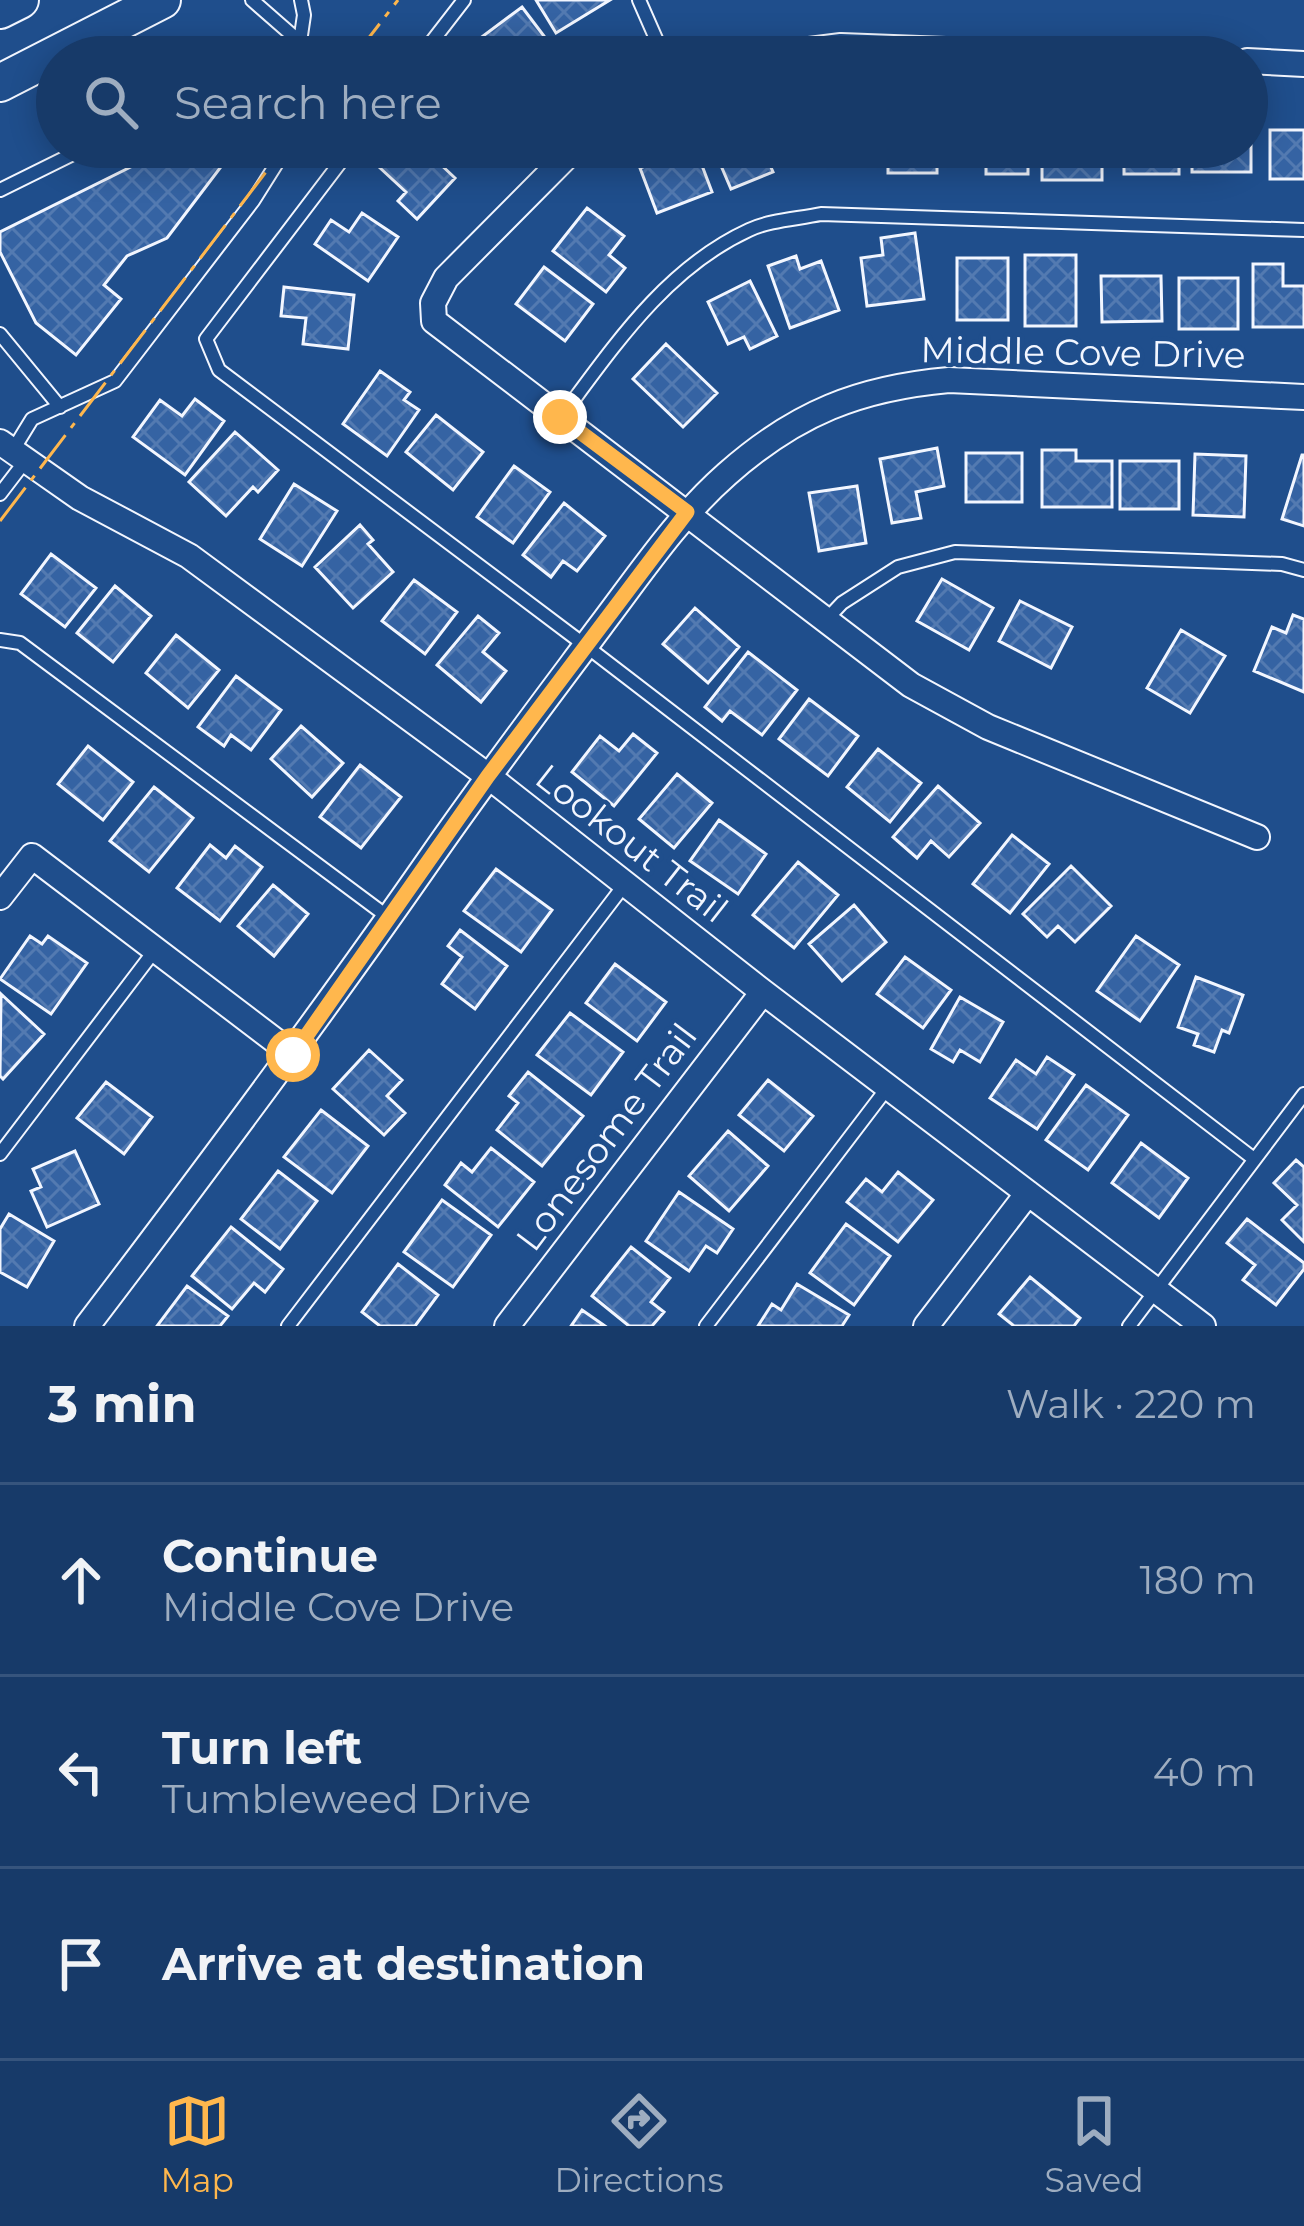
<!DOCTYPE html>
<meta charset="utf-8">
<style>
body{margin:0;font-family:Montserrat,sans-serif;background:#244571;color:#f1f3f6}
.stop{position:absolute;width:36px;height:36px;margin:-27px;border:9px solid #ffb74d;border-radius:50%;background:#fff}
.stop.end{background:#ffb74d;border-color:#fff;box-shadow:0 3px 12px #0008}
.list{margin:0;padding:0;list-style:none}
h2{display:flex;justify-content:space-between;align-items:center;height:156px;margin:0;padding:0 48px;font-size:51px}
h2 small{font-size:39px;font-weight:400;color:#9eadc0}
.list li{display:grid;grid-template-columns:78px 1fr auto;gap:36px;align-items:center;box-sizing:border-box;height:192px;padding:0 48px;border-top:3px solid #36547d}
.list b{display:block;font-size:45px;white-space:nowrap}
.list p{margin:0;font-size:39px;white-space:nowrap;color:#9eadc0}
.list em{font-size:39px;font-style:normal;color:#9eadc0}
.icon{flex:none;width:66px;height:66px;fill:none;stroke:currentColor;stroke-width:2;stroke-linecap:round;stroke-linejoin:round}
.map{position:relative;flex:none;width:1304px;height:1326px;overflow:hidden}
.search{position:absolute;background:#173a69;box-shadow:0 6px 30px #0003;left:36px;right:36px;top:36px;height:132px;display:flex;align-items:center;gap:30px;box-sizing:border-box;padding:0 42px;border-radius:66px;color:#9eadc0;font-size:45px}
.sheet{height:732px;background:#173a69}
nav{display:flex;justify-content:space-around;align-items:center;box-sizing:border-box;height:168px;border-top:3px solid #36547d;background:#173a69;font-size:33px;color:#9eadc0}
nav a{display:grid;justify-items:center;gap:6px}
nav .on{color:#ffb74d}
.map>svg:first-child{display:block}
.building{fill:url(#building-cross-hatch);stroke:#f2f6ff;stroke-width:3}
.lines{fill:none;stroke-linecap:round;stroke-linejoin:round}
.lane-casing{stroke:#f2f6ff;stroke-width:16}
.street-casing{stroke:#f2f6ff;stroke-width:28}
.primary-casing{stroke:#f2f6ff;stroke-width:40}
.lane{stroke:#1f4e8c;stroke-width:12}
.street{stroke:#1f4e8c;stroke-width:24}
.primary{stroke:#1f4e8c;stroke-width:36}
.power{stroke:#ffb74d;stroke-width:3;stroke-dasharray:42 9 6 9;stroke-linecap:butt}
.route{stroke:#ffb74d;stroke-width:15}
.labels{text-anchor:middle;stroke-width:9;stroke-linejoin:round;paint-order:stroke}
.street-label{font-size:36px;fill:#f2f6ff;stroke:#1f4e8c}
</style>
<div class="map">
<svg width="1304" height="1326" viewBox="0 0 1304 1326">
<defs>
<pattern id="building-cross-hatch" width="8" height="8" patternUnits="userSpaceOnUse" patternTransform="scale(3)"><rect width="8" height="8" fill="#3563a3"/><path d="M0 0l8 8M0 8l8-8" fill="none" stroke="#537ab1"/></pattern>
</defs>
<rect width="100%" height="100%" fill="#1f4e8c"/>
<path class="building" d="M536,0h74l-54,33z
M522,7l28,37 -17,13h-47l-11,-15z
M1247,125h4v47h-59v-25h55z
M1270,130h34v49h-34z
M171,147h65l-69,91 -40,18 -23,29 17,14 -45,56 -40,-32 -36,-71v-20z
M398,147h24l33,31 -38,41 -19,-18 8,-9 -27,-25z
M695,147l17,45 -55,21 -17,-45z
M713,147h49l11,25 -42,17z
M818,147h57v9h-57z
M888,147h49v26h-49z
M986,147h42v27h-42z
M1042,147h60v33h-60z
M1124,147h55v27h-55z
M587,208l37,28 -15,19 16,13 -19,24 -53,-41z
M362,213l36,24 -30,44 -53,-37 16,-24 18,12z
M915,233l9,66 -57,7 -6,-48 22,-3 -2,-17z
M1025,255h51v71h-51z
M796,256l4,13 21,-8 18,49 -49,18 -22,-62z
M957,258h51v62h-51z
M1253,264h30v22h21v41h-51z
M544,267l49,37 -28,37 -49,-37z
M1101,276h60l1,45 -60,1z
M1179,278h59v51h-59z
M750,281l27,55 -27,13 -6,-12 -16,7 -20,-42z
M284,287l70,8 -6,54 -45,-5 3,-26 -25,-2z
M666,344l51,49 -34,34 -50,-48z
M380,371l30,21 -6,8 15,10 -32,46 -44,-32z
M195,399l29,22 -39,54 -52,-38 27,-37 22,16z
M436,415l47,37 -30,38 -47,-38z
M235,432l43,38 -20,22 -5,-5 -27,29 -37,-34z
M937,448l7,38 -28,6 5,26 -29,5 -12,-64z
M1042,450h34v11h36v46h-70z
M966,453h56v49h-56z
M1195,454l51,2 -2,61 -51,-2z
M1302,455h2v71l-22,-7z
M1120,461h59v48h-59z
M514,466l36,26 -37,51 -36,-26z
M294,484l43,27 -35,55 -42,-27z
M857,486l9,57 -47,8 -10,-58z
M564,503l41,33 -28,35 -14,-10 -12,16 -28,-22z
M360,525l13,15 -5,4 25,28 -40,36 -38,-41z
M51,554l45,34 -31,39 -44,-33z
M942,579l51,29 -24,42 -52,-29z
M414,580l43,32 -32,42 -43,-33z
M115,586l36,30 -38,46 -36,-29z
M1020,601l52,26 -21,41 -52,-27z
M695,608l44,39 -31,36 -45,-39z
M1293,615l11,4v73l-50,-21 18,-44 14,6z
M478,616l21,17 -16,19 23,19 -25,31 -44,-37z
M1181,630l44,26 -35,57 -43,-25z
M176,635l43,35 -31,38 -42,-35z
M748,652l49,38 -35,45 -32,-24 -8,10 -17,-14z
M236,676l45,34 -30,40 -20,-15 -7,11 -26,-19z
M809,699l49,37 -30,40 -49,-37z
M301,726l42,37 -31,34 -41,-38z
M633,734l24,19 -43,53 -42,-34 28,-36 19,15z
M88,746l45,36 -30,38 -45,-36z
M878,749l43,34 -31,39 -43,-35z
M360,765l41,32 -40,51 -41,-31z
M677,774l35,29 -38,45 -35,-29z
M938,786l42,37 -31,34 -18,-16 -14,17 -24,-21z
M154,787l39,31 -44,54 -39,-31z
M719,820l47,34 -28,40 -48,-33z
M1012,835l37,29 -39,49 -37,-29z
M210,845l16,13 9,-12 27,21 -42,54 -43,-33z
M798,862l40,33 -44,53 -41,-33z
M1071,866l40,40 -36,36 -17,-16 -11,11 -24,-23z
M496,869l56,41 -31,42 -57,-41z
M273,885l35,29 -34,42 -36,-30z
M854,905l32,37 -44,39 -33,-37z
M460,930l47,36 -32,43 -33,-25 20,-27 -14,-11z
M30,936l12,8 6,-8 39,27 -36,51 -51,-35z
M1136,936l43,29 -39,56 -43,-30z
M905,957l46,33 -28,38 -46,-34z
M615,964l51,38 -29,39 -51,-38z
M1196,977l47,18 -14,38 -7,-3 -8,22 -20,-7 4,-11 -20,-7z
M1,994l43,40 -41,45 -3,-3z
M960,997l43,25 -23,40 -20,-12 -7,12 -22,-13z
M570,1013l53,39 -32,43 -54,-40z
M369,1050l33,30 -15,16 18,17 -21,22 -51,-46z
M1047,1057l27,18 -37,54 -47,-31 26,-38 20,14z
M528,1072l55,44 -41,50 -45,-36 21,-27 -9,-7z
M768,1080l45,36 -29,35 -45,-36z
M106,1082l46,35 -28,37 -47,-36z
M1086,1085l42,30 -40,55 -42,-30z
M321,1110l47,36 -36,47 -48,-36z
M728,1131l40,35 -39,45 -40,-35z
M1141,1143l47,35 -29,40 -47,-35z
M491,1148l43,34 -36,45 -53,-42 16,-22 11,9z
M75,1151l24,53 -52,23 -16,-36 10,-4 -8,-18z
M1296,1160l8,7v75l-22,-22 15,-15 -23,-22z
M278,1171l39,30 -37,48 -39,-30z
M898,1172l35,28 -35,42 -51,-40 19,-23 16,13z
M679,1192l54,37 -16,24 -11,-7 -17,25 -43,-30z
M442,1200l49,35 -38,52 -49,-35z
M9,1214l45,27 -27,46 -27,-15v-43z
M1247,1219l57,44v6l-28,36 -33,-25 12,-15 -28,-22z
M846,1224l44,32 -36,49 -44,-32z
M231,1227l52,42 -18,23 -11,-9 -22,26 -40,-33z
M631,1247l39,31 -19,24 13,10 -12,14h-23l-37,-30z
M398,1264l40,31 -23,31h-35l-18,-14z
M1030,1277l50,41 -6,8h-60l-15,-12z
M797,1284l52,31 -7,11h-84l14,-22 9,6z
M187,1286l41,30 -8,10h-63z
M582,1310l23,16h-34z"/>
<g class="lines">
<defs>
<path id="lane" d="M252,0l48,42 4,-27 -3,-15
M639,0l25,57
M269,57l31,-15 17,15
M420,57l44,-57
M352,147l-146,192 13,31 367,276 668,513
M0,190l87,-43
M0,334l60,73
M561,417c53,-71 105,-149 188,-187 21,-10 49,-11 72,-16l483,16
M13,450l19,-31 83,-38 138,-180 34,-54
M0,494l26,-34
M826,620l16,-17 56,-36 57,-15 327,12 22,6
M0,640l20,3 368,274
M0,1154l155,-204
M288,1326l337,-442
M706,1326l182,-239
M1129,1326l175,-232"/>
<path id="street" d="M752,57l89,-11 287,11
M1247,61l57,3
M576,147l-130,131 -13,25 1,18 477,364 77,42 269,110
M0,442l80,56 109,58 299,220 275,216 440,334
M0,897l32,-41 262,199
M87,1326c118,-155 234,-310 345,-470 54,-78 111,-153 167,-228 41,-54 78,-110 128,-154 69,-61 132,-86 222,-94l355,17
M507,1326l256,-334
M926,1326l102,-133"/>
<path id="primary" d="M0,10l20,-10
M0,83l162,-83"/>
</defs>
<use href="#lane" class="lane-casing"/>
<use href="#street" class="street-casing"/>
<use href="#primary" class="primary-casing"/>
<use href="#lane" class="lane"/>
<use href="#street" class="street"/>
<use href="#primary" class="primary"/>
<path class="power" d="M354,57l44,-57
M0,521l285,-374"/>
</g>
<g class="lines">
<path class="route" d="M293,1055l195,-279 199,-264 -127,-95"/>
</g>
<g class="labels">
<g class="street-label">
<text transform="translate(1083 352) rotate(1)" y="13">Middle Cove Drive</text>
<text transform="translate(632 843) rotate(38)" y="13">Lookout Trail</text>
<text transform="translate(606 1137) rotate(-53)" y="13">Lonesome Trail</text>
</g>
</g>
</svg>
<div class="stop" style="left:293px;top:1055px"></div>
<div class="stop end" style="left:560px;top:417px"></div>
<div class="search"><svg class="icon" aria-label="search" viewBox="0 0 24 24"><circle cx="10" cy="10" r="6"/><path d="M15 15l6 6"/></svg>Search here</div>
</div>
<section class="sheet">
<h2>3 min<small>Walk · 220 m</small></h2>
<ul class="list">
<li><svg class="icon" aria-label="ahead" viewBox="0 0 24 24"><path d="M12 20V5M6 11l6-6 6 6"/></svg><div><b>Continue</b><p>Middle Cove Drive</p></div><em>180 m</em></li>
<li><svg class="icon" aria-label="left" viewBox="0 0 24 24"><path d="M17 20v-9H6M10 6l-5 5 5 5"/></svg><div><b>Turn left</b><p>Tumbleweed Drive</p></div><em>40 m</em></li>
<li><svg class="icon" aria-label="arrive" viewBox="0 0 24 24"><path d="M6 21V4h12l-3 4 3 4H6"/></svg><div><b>Arrive at destination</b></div></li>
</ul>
</section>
<nav>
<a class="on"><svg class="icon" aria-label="map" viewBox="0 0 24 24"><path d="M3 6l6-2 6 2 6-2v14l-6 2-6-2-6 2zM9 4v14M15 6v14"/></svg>Map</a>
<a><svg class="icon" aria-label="directions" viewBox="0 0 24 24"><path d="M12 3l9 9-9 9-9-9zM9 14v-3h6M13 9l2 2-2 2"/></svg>Directions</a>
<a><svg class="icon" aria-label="saved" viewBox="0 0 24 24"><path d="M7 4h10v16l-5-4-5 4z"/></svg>Saved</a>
</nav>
